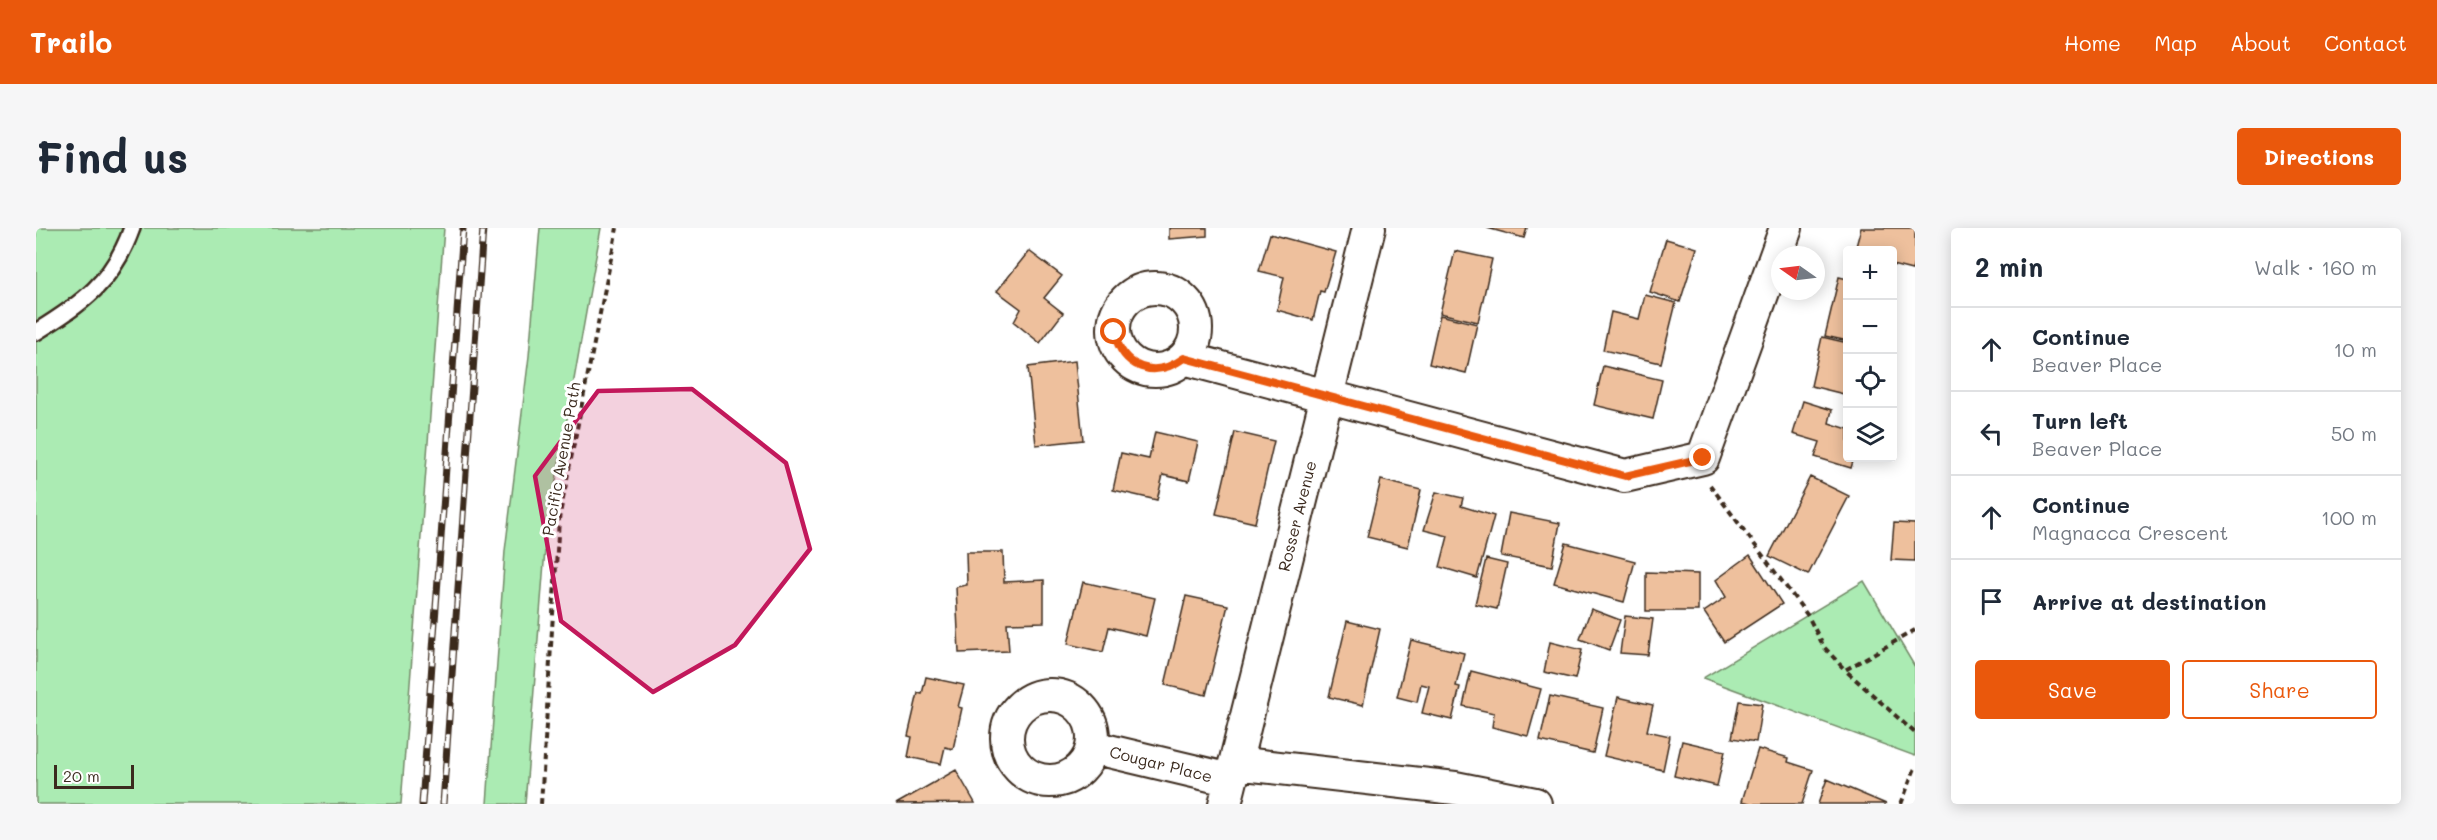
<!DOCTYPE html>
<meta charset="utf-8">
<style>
body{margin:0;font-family:Mali,sans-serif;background:#f6f6f7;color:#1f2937}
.controls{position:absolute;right:18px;top:18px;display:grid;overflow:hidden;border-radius:6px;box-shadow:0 3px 15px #0003}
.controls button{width:54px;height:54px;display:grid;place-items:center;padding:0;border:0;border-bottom:2px solid #e0e1e3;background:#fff;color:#1f2937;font:30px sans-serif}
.compass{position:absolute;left:1735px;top:18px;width:54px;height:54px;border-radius:50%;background:#fff;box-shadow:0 3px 15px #0003;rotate:284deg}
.scale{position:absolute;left:18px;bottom:15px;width:80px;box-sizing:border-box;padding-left:6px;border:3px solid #3b2a1e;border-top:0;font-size:16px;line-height:21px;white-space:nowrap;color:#3b2a1e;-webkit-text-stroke:4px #fff;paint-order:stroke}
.stop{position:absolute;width:18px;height:18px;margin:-14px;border:4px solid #ea580c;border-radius:50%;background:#fff}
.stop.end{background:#ea580c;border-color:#fff;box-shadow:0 2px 6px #0008}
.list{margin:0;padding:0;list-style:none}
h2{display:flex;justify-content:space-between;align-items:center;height:78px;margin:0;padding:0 24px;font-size:26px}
h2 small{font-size:20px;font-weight:400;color:#747a83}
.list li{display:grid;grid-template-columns:39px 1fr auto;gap:18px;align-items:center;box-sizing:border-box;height:84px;padding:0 24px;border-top:2px solid #e0e1e3}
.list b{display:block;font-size:22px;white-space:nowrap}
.list p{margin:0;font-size:20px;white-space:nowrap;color:#747a83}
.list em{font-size:20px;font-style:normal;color:#747a83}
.actions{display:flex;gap:12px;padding:18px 24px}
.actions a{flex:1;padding:14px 0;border:2px solid #ea580c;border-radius:6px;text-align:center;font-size:21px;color:#ea580c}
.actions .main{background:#ea580c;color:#fff}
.icon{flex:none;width:33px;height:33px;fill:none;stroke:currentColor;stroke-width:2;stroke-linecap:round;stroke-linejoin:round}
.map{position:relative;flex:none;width:1879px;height:576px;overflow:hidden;border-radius:6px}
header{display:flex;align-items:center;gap:36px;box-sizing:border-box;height:84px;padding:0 30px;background:#ea580c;color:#fff}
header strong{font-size:28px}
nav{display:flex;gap:33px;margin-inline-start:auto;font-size:21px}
.intro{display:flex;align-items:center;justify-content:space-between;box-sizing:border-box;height:144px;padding:0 36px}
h1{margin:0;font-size:42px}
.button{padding:15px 27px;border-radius:6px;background:#ea580c;color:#fff;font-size:21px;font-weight:700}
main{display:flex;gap:36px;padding:0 36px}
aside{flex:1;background:#fff;border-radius:6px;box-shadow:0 3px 15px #0003}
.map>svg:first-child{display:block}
.green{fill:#abebb3;stroke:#738a68;stroke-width:1.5}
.building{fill:#eec09d;stroke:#3b2a1e;stroke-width:1.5}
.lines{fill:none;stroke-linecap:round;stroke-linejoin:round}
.service-casing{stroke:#3b2a1e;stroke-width:20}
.minor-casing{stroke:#3b2a1e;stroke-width:36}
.path{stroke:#3b2a1e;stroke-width:4;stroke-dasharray:6 4.5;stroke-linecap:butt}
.service{stroke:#fff;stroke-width:15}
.minor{stroke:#fff;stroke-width:32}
.rail-casing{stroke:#3b2a1e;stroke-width:7}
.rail{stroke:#fff;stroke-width:4.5;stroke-dasharray:14;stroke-linecap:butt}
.route{stroke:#ea580c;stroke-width:8}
.marked{fill:#c2185b;fill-opacity:0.2;stroke:#c2185b;stroke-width:4.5;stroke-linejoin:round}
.labels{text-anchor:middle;stroke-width:6;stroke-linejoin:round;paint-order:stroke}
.street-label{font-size:16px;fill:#3b2a1e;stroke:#fff}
</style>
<header>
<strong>Trailo</strong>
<nav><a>Home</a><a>Map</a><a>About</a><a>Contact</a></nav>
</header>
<div class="intro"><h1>Find us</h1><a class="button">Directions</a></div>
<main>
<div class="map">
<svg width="1879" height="576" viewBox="0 0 1879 576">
<rect width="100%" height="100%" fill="#fff"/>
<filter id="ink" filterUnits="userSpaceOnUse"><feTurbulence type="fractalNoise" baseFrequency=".0167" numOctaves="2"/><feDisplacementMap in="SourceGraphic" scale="12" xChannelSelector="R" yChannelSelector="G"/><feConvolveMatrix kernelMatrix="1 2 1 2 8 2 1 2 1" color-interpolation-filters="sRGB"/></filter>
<g filter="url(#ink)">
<path class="green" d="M0,0h408l-43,576h-365z
M504,0h61l-55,309 -21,267h-38l18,-253 24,-195z
M1828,353l51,86v89l-212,-78z"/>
<path class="building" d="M1133,0h38v8l-38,3z
M1451,0h40l-3,10z
M1825,0h54v32l-3,10 -20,-5v-15h-37z
M1234,6l66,18 -12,40 -4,-1 -7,29 -36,-10 7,-33 -25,-6z
M1630,11l31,9 -17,54 -30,-10z
M993,23l33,25 -18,22 19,15 -23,30 -26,-21 7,-13 -24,-18z
M1419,23l37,8 -14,63 -38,-9z
M1803,49l9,2v62l-23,-5z
M1609,67l31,8 -15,60 -58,-13 8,-38 28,7z
M1404,87l37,9 -11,49 -37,-9z
M1786,109l26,6v36l-4,15 -33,-8z
M1039,133l8,79 -47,5 -8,-78z
M1567,138l59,14 -9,39 -59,-14z
M1767,173l29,9 -3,13 19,6v29h6l-3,10 -36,-11 5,-15 -27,-8z
M1119,204l43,10 -9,39 -26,-6 -6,25 -44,-10 8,-37 28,6z
M1199,204l39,9 -19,82 -39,-9z
M1774,249l39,19 -41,79 -39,-19z
M1345,252l40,10 -13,57 -41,-10z
M1400,264l27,6 -2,8 33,10 -17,62 -37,-11 8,-31 -24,-6z
M1473,285l51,10 -8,43 -51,-10z
M1858,295l21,1v37l-24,-1z
M1530,315l69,18 -11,41 -70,-19z
M930,324h37l1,30 40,-2v42l-37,1 2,28 -50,2 -3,-66 11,-2z
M1714,327l32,49 -58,38 -20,-30 22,-15 -10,-17z
M1450,331l21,5 -10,45 -22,-5z
M1610,344l52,2v37h-52z
M1047,354l72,16 -9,38 -37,-9 -6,25 -35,-8z
M1150,368l42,9 -22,90 -41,-10z
M1555,381l29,11 -11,30 -29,-11z
M1589,388l28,3 -5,36 -28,-2z
M1311,393l33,8 -17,76 -34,-8z
M1375,412l53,13 -8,33 4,1 -8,33 -30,-7 7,-27 -8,-2 -4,18 -20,-5z
M1514,414l32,8 -7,29 -31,-7z
M1435,443l70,18 -13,47 -36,-9 2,-14 -31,-7z
M890,449l38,8 -6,22 4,1 -9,41 -8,-2 -4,17 -33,-7 4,-20 -4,-1 10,-43 4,1z
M1514,468l53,12 -10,45 -53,-12z
M1582,469l35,8 -6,26 23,5 -7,34 -59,-14z
M1703,473l23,3 -6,38 -24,-4z
M1646,513l43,10 -8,35 -43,-10z
M1722,521l31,9 -1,4 25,8 -11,34h-49l-11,-3z
M920,542l19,33 -79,1z
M1791,551l59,25h-68z"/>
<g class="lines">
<defs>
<path id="service" d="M0,104c47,-29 77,-50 96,-104"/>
<path id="minor" d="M1078 101a41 41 0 1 1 82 0a41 41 0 1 1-82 0Z
M1148,130l441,118 78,-18 83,-230
M971 510a43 43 0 1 1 86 0a43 43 0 1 1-86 0Z
M1056,519l139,33
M1199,535l220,25 80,16
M1189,576l144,-576"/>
</defs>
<use href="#service" class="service-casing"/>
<use href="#minor" class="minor-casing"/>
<path class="path" d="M1674,257l98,131 16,31 21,23
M1879,402l-70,40 70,63
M505,576l18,-285 58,-291
M1865,576l14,-36"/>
<use href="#service" class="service"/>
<use href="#minor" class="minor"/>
<defs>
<path id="rail" d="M386,576l41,-576
M407,576l40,-576"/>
</defs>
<use href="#rail" class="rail-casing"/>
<use href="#rail" class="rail"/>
</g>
</g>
<g class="lines" filter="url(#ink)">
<path class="route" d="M1078,104c9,36 39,48 70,26l441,118 78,-18"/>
</g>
<path class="marked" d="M656,161l94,74 24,86 -75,96 -82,47 -92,-71 -26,-145 63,-85z"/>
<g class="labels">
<g class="street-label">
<text transform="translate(525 231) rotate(-80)" y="6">Pacific Avenue Path</text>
<text transform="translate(1261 288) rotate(-76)" y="6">Rosser Avenue</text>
<text transform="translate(1125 536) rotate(14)" y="6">Cougar Place</text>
</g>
</g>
</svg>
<div class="controls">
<button>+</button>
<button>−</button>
<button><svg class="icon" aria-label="locate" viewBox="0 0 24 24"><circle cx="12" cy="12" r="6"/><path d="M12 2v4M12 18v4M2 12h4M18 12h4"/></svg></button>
<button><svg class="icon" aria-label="layers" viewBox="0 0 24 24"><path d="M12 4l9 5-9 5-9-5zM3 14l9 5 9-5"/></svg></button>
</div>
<svg class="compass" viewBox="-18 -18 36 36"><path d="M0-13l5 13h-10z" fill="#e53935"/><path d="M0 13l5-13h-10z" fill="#747a83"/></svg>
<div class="scale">20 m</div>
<div class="stop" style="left:1078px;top:104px"></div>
<div class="stop end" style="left:1667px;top:230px"></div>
</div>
<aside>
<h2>2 min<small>Walk · 160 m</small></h2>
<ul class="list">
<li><svg class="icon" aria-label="ahead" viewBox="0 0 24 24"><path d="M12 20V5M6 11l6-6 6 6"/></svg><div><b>Continue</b><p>Beaver Place</p></div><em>10 m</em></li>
<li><svg class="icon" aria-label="left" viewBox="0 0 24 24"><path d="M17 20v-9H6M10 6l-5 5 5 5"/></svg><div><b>Turn left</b><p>Beaver Place</p></div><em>50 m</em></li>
<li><svg class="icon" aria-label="ahead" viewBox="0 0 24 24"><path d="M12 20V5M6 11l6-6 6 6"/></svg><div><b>Continue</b><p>Magnacca Crescent</p></div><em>100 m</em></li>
<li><svg class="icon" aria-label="arrive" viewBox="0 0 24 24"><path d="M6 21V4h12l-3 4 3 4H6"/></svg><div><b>Arrive at destination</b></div></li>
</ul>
<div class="actions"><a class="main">Save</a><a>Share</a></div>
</aside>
</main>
